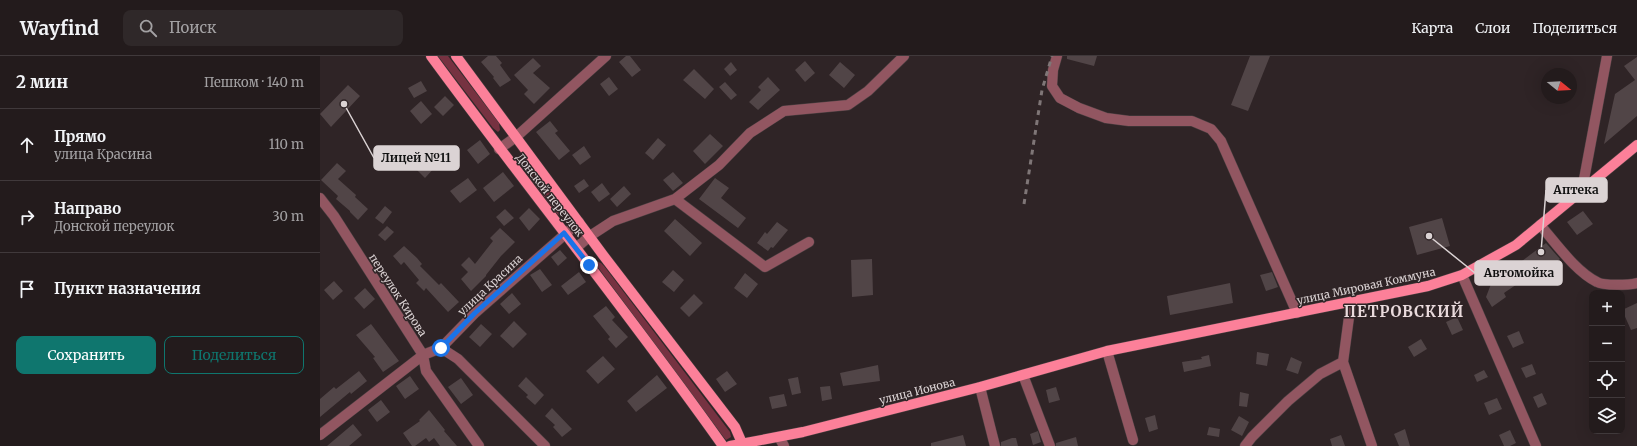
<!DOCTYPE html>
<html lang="ru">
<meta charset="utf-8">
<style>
body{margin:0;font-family:Merriweather,serif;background:#2f2829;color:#f1f3f6}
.controls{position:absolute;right:12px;bottom:12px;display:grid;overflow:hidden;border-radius:8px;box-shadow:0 4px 16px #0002}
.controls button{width:36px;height:36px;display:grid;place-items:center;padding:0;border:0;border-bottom:1px solid #40393b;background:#231b1c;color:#f1f3f6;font:20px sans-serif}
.compass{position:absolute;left:1221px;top:12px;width:36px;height:36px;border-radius:50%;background:#231b1c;box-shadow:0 4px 16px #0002;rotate:108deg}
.stop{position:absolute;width:12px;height:12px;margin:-9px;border:3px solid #1a73e8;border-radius:50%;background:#fff}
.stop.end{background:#1a73e8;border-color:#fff;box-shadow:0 1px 4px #0008}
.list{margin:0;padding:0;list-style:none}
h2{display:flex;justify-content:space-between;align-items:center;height:52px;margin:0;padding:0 16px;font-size:17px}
h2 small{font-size:13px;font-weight:400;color:#a3a1a3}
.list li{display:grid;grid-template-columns:26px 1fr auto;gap:12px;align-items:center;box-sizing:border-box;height:72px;padding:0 16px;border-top:1px solid #40393b}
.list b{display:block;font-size:15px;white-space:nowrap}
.list p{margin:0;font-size:13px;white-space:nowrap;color:#a3a1a3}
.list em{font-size:13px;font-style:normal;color:#a3a1a3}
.actions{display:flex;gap:8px;padding:12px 16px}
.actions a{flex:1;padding:9px 0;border:1px solid #0f766e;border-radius:8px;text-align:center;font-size:14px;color:#0f766e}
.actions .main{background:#0f766e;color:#fff}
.icon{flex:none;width:22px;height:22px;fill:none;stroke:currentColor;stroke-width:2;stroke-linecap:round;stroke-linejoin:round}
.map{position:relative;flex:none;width:1317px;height:390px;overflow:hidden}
header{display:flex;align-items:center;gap:24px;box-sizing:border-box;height:56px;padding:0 20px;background:#231b1c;border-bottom:1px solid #40393b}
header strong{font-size:19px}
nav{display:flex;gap:22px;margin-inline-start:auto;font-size:14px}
.search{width:280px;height:36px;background:#2f2829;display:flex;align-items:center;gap:10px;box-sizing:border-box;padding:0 14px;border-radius:8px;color:#a3a1a3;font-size:15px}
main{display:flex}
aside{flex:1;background:#231b1c}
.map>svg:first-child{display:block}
.green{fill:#763241}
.building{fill:#514547}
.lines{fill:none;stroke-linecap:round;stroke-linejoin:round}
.minor-casing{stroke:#4b4042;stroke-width:11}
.major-casing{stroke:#4b4042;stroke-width:11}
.minor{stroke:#925661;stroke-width:10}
.major{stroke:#fc8099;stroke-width:10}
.rail{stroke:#7f7677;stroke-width:3;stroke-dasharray:5 5;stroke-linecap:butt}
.route{stroke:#1a73e8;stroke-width:5}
.labels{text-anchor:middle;stroke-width:3;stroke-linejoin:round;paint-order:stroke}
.street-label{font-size:11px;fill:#dbd3d4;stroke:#2f2426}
.district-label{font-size:15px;font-weight:bold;letter-spacing:1px;fill:#e9dadc;stroke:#2f2426}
.leader{fill:none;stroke:#dbd3d4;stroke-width:1.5}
.callout-dot{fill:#dbd3d4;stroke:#2f2426;stroke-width:1.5}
.callout{fill:#dbd3d4;stroke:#dbd3d4;stroke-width:1.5}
.callout-label{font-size:12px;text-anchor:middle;font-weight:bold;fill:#111}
</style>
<header>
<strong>Wayfind</strong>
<div class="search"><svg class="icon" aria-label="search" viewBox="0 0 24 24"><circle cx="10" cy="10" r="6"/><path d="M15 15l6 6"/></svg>Поиск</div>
<nav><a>Карта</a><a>Слои</a><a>Поделиться</a></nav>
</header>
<main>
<aside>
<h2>2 мин<small>Пешком · 140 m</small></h2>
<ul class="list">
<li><svg class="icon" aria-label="ahead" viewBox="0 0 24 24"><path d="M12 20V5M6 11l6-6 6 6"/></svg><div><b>Прямо</b><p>улица Красина</p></div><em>110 m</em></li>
<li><svg class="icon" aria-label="right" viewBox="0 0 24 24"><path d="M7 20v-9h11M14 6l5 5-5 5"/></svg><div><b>Направо</b><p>Донской переулок</p></div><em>30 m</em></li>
<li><svg class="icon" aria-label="arrive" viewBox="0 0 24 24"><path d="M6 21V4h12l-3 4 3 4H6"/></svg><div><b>Пункт назначения</b></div></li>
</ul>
<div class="actions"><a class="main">Сохранить</a><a>Поделиться</a></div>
</aside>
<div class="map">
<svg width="1317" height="390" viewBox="0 0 1317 390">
<rect width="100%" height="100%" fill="#2f2426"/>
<path class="green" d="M118,0h10l51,67 1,7 -2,2 -5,-4z
M199,100h3l3,3 39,51 1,7 -7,-2 -40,-53 -1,-4z
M278,206l3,1 3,3 126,166 1,5 -5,3 -4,-5 -122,-165 -3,-4z"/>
<path class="building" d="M168,0h8l6,7 -2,2 11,15 -11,7 -7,-9 1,-1 -13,-15z
M306,0h4l11,14 -9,7 -13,-15z
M747,0h30l-3,10 -27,-7z
M930,0h20l-22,55 -17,-6z
M1317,1v59l-33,28 11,-50 20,-14 -11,-14z
M213,2l8,8 -8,7 17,15 -16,16 -10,-10 4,-4 -14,-15z
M485,5l10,12 -10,9 -10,-12z
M411,6l6,8 -7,6 -6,-7z
M520,6l15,13 -11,13 -15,-13z
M374,13l20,20 -9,10 -22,-19z
M289,21l9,12 -9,7 -9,-12z
M448,21l12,13 -22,20 -9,-8 12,-12 -3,-3z
M101,25l6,10 -13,7 -6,-10z
M405,26l12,13 -6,5 -12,-13z
M28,29l12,11 -29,31 -11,-13z
M125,40l9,9 -11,11 -9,-9z
M101,45l11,13 -11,10 -11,-13z
M230,65l8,10 -3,2 15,18 -11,9 -23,-28z
M390,78l13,12 -18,18 -12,-13z
M338,82l8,7 -13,15 -8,-7z
M160,84l10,14 -12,10 -11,-14z
M264,90l7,11 -11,8 -8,-10z
M106,101l10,9 -11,12 -9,-9z
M17,107l9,8 -8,8 18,16 -1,2 13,12 -10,11 -8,-8v-1l-14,-12 2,-3 -17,-16z
M183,116l11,14 -20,16 -11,-14z
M353,116l10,11 -10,8 -10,-11z
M148,122l9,12 -17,13 -10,-12z
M395,122l14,10 -8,10 25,20 -8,10 -39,-29z
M264,123l5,7 -10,7 -5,-7z
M282,127l8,11 -11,8 -8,-10z
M304,130l7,8 -14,13 -7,-8z
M65,150l7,6 -9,12 -8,-6z
M209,152l11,11 -11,12 -10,-13z
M185,153l9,9 -10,8 -8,-9z
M1263,155l10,13 -16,11 -10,-13z
M1122,162l8,28 -33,9 -8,-28z
M355,163l27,24 -12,13 -26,-25z
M457,166l11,8 -15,18 -2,-1 -3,4 -11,-8 8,-11 2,2z
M67,170l7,6 -9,9 -7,-6z
M180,172l15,14 -14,14 -15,19v1l-15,15 -10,-12 7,-7 -7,-7 8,-8 6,7 18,-23 -3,-3z
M1226,187l14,16 -8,7 5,6 -11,9 -6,-7 -5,4 -3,-4 -28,19 2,4 -14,10 -6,-10 5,-13z
M84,190l13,12 5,6 -2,2 19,19 2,-2 18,19 -11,10 -22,-24 -2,3 -8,-8 3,-3 -15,-18 -3,3 -8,-9z
M240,194l7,8 -9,8 -7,-9z
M552,203l1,36 -21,2 -1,-37z
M220,213l12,16 -10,7 -12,-17z
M353,214l11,10 -10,12 -12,-10z
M259,216l7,10 -18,13 -7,-9z
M952,216l6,15 -12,4 -6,-16z
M425,217l13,11 -11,14 -13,-10z
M14,225l9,10 -10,9 -9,-10z
M910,227l3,20 -63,12 -3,-19z
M45,232l10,11 -11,10 -10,-11z
M192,237l9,11 -12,10 -9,-10z
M374,238l9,9 -14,14 -9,-9z
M1317,247v25l-6,2 -9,-20z
M286,250l9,11 -3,3 16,17 -12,11 -8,-9 2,-2 -17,-21z
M1137,261l6,13 -11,5 -6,-13z
M194,265l13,13 -14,14 -13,-12z
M51,268l28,37 -16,11 -10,-14 2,-1 -19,-22z
M161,268l11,10 -12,13 -11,-10z
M1199,275l5,12 -11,5 -6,-12z
M1101,283l6,10 -13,8 -6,-10z
M937,296l12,2 -2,12 -11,-2z
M889,299l2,11 -27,6 -2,-10 20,-3 -1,-2z
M283,300l12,13 -17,15 -12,-13z
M971,301l11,5 -4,12 -12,-4z
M1212,308l4,10 -10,4 -5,-10z
M558,309l2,16 -37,5 -3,-13z
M1164,314l4,7 -11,5 -3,-7z
M39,315l8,10 -16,13 -1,-2 -30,25v-18l14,-12 2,2z
M407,315l10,13 -12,8 -9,-13z
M337,319l10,13 -31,24 -9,-11z
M90,320l9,13 -14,10 -9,-13z
M206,321l18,18 -9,10 -9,-8 2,-2 -10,-9z
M478,321l3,16 -9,2 -4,-16z
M141,322l12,17 -12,9 -13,-17z
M510,330l2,13 -10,2 -2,-14z
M736,331l4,13 -11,3 -3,-13z
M920,336l9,2 -2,13 -8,-1z
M1222,337l5,11 -9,4 -5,-11z
M464,338l3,12 -15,3 -3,-12z
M1177,342l5,11 -13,6 -5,-12z
M61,344l9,12 -13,10 -9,-12z
M232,352l20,21 -10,8 -9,-10 2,-2 -10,-9z
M109,354l16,20 -1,1 13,15h-17l-6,-8 -5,4 -3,-4 -11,8h-3l-9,-13 17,-12 -1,-1z
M835,359l3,14 -9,3 -4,-14z
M919,360l10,6 -7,14 -11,-6z
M33,368l9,11 -13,11h-22z
M889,371l11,2 -1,8 -12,-2z
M1085,373l5,17h-11l-5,-12z
M1190,374l6,13 -6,3h-6l-5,-11z
M718,375l3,11 -8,3 -3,-11z
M643,379l3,11h-35v-3z
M1021,379l4,11h-13l-2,-7z
M756,381l2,9h-22v-3z
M692,382h4l2,8h-17v-4z"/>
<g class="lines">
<defs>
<path id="minor" d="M737,0l-4,14 -1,16 8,12 19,10 27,10 23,3h63l19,8 10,12 76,172
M179,93l17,-12 90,-81
M1262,134l25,-134
M0,142l14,18 89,139 3,16 53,75
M355,143l90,68 44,-25
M1220,169c16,18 35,46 57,57 7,4 32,3 40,1
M256,192l14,-12 23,-15 62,-22 44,-34 31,-32 34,-22 64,-6 20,-14 36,-35
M1142,219l74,171
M1031,246l-8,60 29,84
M121,292l17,11 87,87
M787,295l26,89
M703,319l27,71
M660,331l15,59
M0,379l103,-80 18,-7 34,-35 104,-91
M459,381l5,9
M925,390l7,-9 36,-36 32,-27 23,-12"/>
<path id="major" d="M111,0c96,131 198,257 292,390
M136,0l147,199 132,172 7,16
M410,390l73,-14 177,-45 127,-36 321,-65 34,-11 54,-30 121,-100"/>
</defs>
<use href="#minor" class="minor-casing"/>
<use href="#major" class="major-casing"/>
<use href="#minor" class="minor"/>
<use href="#major" class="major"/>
<path class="rail" d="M704,148l18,-114 10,-34"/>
</g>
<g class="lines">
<path class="route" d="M121,292l34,-35 89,-80 25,32"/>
</g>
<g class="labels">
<g class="street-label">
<text transform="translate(230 139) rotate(52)" y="4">Донской переулок</text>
<text transform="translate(170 229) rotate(-43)" y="4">улица Красина</text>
<text transform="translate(1046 230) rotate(-12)" y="4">улица Мировая Коммуна</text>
<text transform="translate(78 239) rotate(57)" y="4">переулок Кирова</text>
<text transform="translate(597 335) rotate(-14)" y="4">улица Ионова</text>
</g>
<g class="district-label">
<text x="1084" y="261">ПЕТРОВСКИЙ</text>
</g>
</g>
<path class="leader" d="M24 48L54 102M1221 196L1226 134M1109 180L1155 217"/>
<g class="callout-dot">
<circle cx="24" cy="48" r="4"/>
<circle cx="1221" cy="196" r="4"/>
<circle cx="1109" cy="180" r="4"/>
</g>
<g class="callout">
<rect x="54" y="90" width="85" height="24" rx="4"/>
<rect x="1226" y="122" width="61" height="24" rx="4"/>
<rect x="1155" y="205" width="87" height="24" rx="4"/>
</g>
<g class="callout-label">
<text x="96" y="106">Лицей №11</text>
<text x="1256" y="138">Аптека</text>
<text x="1199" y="221">Автомойка</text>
</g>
</svg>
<div class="controls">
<button>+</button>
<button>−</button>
<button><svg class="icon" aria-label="locate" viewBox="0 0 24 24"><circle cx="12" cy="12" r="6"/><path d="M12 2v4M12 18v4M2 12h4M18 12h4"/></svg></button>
<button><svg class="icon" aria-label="layers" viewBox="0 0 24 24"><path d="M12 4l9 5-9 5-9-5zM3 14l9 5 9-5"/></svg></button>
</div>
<svg class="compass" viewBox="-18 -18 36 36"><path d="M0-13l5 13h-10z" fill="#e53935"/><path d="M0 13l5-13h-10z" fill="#a3a1a3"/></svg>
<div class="stop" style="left:121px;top:292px"></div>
<div class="stop end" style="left:269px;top:209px"></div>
</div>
</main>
